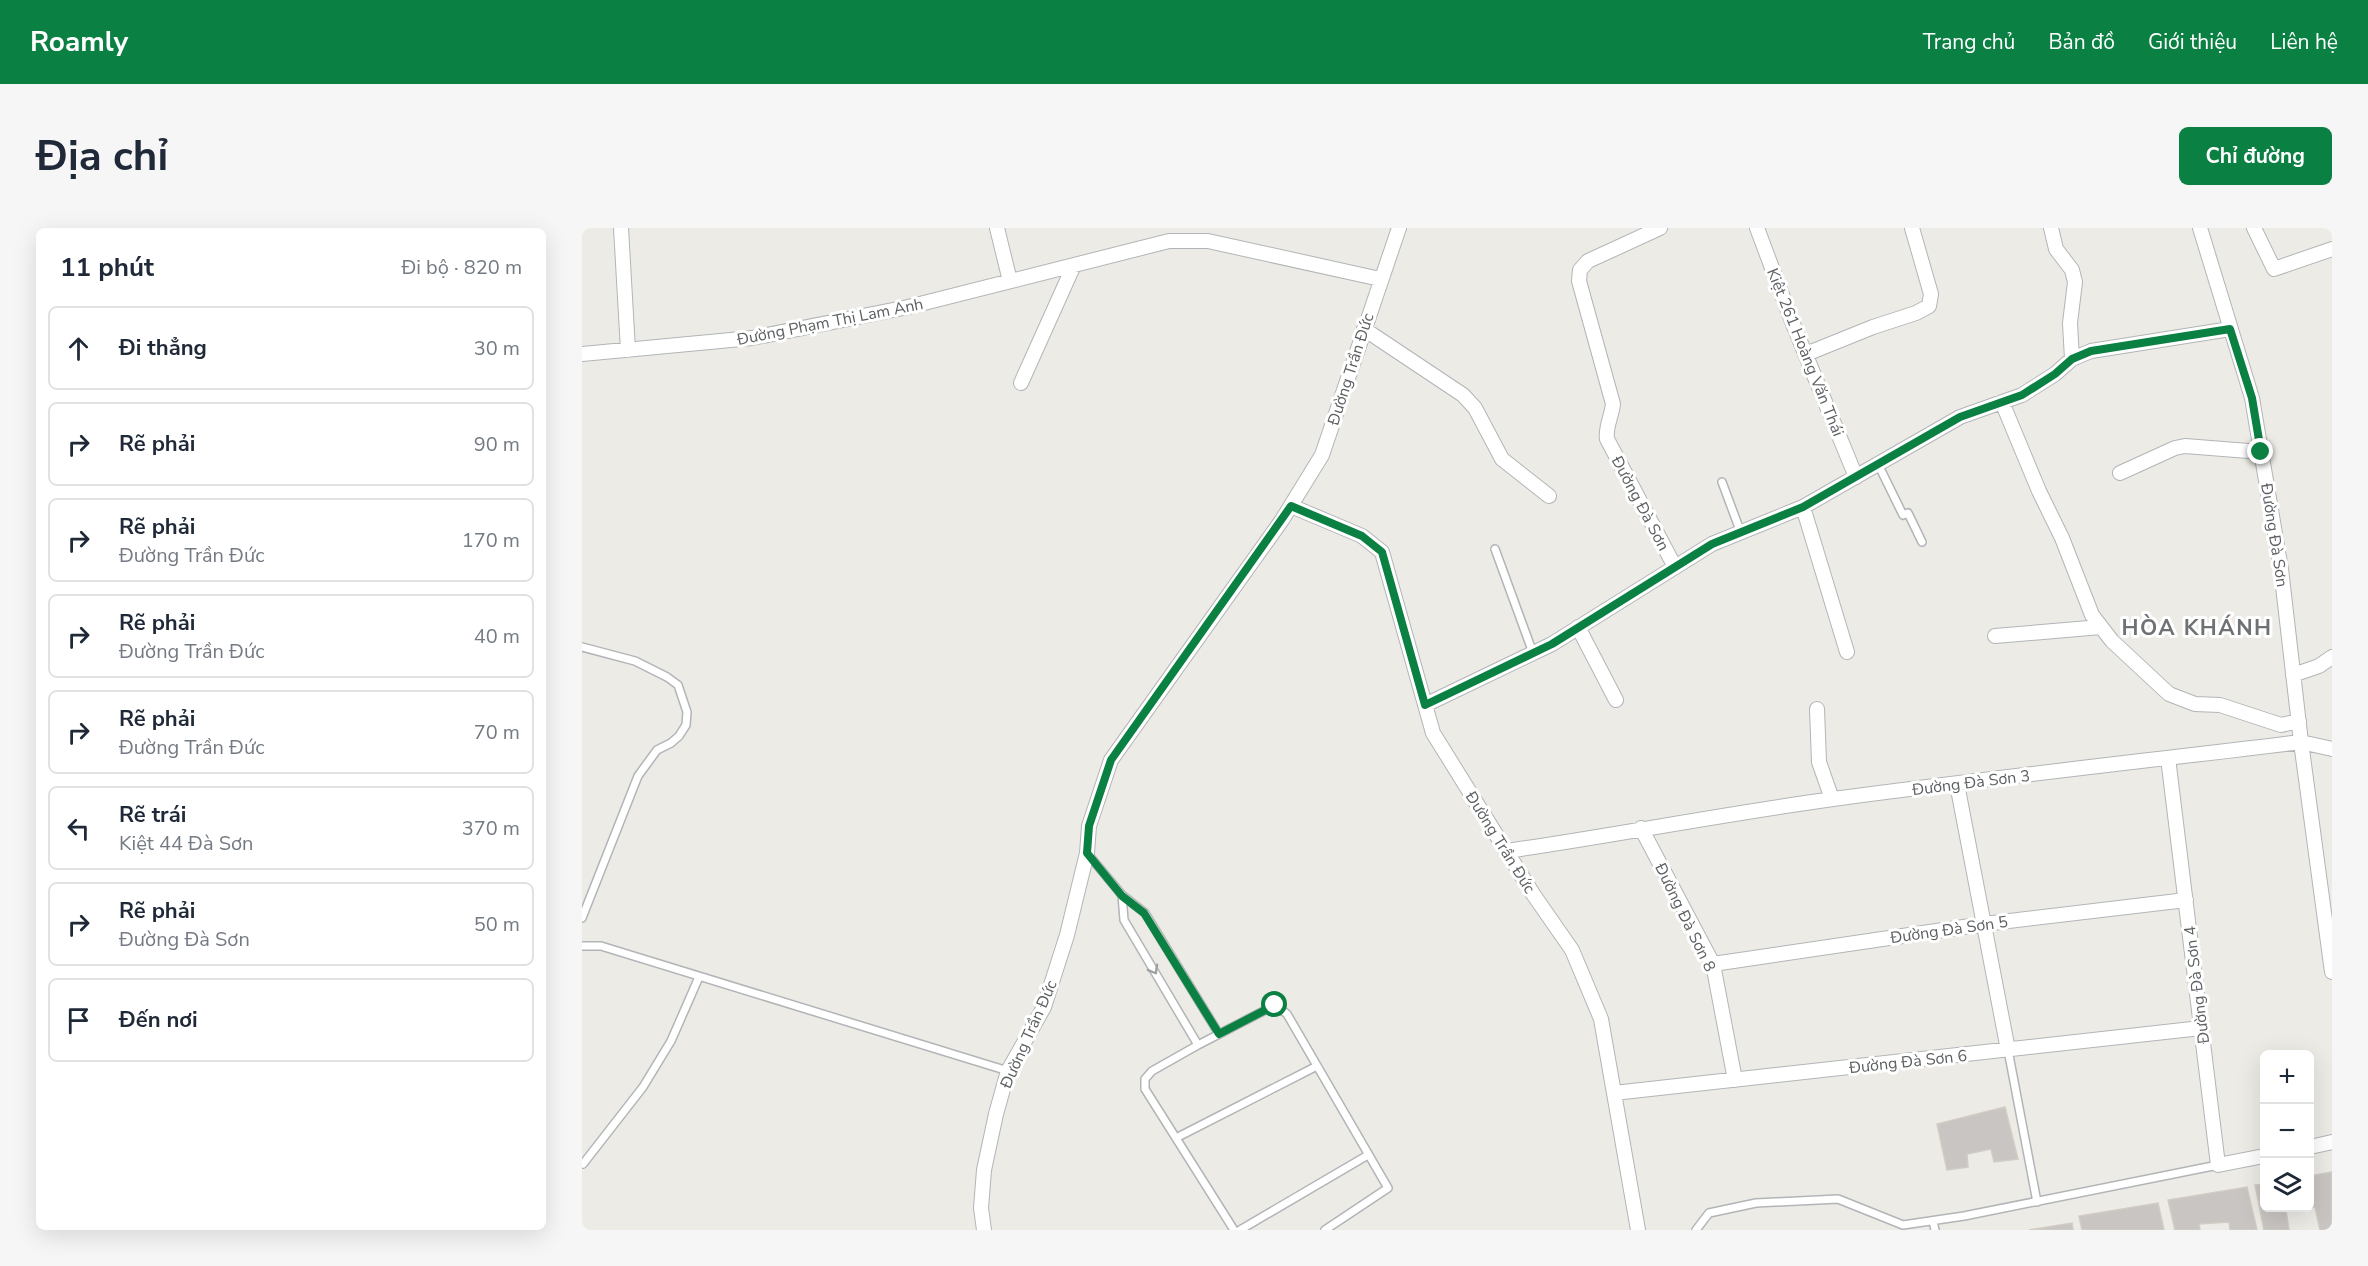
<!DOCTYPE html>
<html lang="vi">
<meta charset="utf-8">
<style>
body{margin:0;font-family:"Nunito Sans",sans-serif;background:#f6f6f7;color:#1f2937}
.controls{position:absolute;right:18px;bottom:18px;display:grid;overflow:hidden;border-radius:9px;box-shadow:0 6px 24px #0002}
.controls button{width:54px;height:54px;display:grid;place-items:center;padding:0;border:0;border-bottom:2px solid #e0e1e3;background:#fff;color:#1f2937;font:30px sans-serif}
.stop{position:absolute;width:18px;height:18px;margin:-14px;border:4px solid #0b8043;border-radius:50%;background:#fff}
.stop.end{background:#0b8043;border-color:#fff;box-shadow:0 2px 6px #0008}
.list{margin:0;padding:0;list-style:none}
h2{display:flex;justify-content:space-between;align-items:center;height:78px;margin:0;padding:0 24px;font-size:26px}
h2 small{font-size:20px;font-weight:400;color:#747a83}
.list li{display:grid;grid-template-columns:39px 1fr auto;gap:18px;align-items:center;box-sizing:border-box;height:84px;margin:0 12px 12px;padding:0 12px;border:2px solid #e0e1e3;border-radius:9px}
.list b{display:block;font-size:22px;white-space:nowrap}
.list p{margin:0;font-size:20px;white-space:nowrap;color:#747a83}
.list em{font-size:20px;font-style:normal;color:#747a83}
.icon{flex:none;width:33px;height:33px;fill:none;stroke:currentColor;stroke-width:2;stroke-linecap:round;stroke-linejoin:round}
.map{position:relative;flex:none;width:1750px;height:1002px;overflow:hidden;border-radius:9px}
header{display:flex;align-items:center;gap:36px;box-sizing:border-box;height:84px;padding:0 30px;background:#0b8043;color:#fff}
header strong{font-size:28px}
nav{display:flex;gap:33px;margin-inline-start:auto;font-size:21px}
.intro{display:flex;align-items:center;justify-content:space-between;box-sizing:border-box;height:144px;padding:0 36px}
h1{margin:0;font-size:42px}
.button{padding:15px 27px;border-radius:9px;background:#0b8043;color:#fff;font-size:21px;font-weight:700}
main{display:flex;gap:36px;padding:0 36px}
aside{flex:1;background:#fff;border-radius:9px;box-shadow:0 6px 24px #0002}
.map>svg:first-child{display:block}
.building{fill:#c9c5c2;stroke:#d1ccc4;stroke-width:1.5}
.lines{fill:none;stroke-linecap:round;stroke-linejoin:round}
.lane-casing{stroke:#b2b5b8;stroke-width:10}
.street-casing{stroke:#b2b5b8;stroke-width:16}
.lane{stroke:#fff;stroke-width:7}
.street{stroke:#fff;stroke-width:14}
.oneway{stroke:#9ea0a1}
.route{stroke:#0b8043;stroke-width:8}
.labels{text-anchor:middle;stroke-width:6;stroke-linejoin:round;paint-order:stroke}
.street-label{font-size:16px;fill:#5d6063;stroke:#fff}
.district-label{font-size:22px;font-weight:bold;letter-spacing:1.5px;fill:#6e7275;stroke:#fff}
</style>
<header>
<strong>Roamly</strong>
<nav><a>Trang chủ</a><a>Bản đồ</a><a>Giới thiệu</a><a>Liên hệ</a></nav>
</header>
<div class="intro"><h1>Địa chỉ</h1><a class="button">Chỉ đường</a></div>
<main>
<aside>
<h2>11 phút<small>Đi bộ · 820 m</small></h2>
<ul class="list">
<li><svg class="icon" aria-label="ahead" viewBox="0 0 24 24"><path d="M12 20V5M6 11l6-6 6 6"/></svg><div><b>Đi thẳng</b></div><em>30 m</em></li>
<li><svg class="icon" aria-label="right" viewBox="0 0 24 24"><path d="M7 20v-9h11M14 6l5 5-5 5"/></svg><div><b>Rẽ phải</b></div><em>90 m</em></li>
<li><svg class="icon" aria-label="right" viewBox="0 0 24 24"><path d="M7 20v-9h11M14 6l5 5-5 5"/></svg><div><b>Rẽ phải</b><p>Đường Trần Đức</p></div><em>170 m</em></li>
<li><svg class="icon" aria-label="right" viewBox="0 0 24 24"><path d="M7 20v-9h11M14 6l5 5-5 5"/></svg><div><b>Rẽ phải</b><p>Đường Trần Đức</p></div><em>40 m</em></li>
<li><svg class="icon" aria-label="right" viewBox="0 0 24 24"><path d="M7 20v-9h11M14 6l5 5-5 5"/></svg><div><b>Rẽ phải</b><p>Đường Trần Đức</p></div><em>70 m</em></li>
<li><svg class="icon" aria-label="left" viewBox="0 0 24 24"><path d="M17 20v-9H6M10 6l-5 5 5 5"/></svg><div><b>Rẽ trái</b><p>Kiệt 44 Đà Sơn</p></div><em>370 m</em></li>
<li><svg class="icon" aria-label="right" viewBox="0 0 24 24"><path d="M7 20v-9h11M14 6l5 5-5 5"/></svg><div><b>Rẽ phải</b><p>Đường Đà Sơn</p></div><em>50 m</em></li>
<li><svg class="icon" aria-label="arrive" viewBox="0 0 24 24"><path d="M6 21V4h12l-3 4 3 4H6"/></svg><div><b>Đến nơi</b></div></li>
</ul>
</aside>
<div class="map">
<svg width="1750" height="1002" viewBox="0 0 1750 1002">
<rect width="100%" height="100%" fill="#edebe5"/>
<path class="building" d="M1423,879l13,52 -24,3 -3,-13 -24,5 1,13 -21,3 -10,-46z
M1750,944v58h-12l-5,-23 -29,3 3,20h-25l-9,-45 9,-1v24h46v-32z
M1665,959l10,43h-27l-1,-8 -30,2 1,6h-25l-7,-30z
M1576,975l6,27h-82l-3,-14z
M1490,995l1,7h-44z"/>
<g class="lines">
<defs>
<path id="lane" d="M1296,236l25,51 5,-2 14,29
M1140,254l19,51
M913,321l38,104
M0,419l53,14 32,16 11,8 9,27 -1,13 -7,11 -8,7 -14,7 -19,26 -56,142
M505,625l35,42
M0,718h19l407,125
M616,817l-74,-125 -2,-25 23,18 74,121
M1426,822l29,152
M594,910l141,-72
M1,936l60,-77 28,-46 28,-64
M1351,993l2,9
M652,1002l-89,-141v-10l7,-8 46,-26 77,-40 12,9 101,174 -63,42
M658,1002l128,-75
M1114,1002l13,-17 47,-10 82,-4 65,26 61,-9 254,-51"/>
<path id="street" d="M39,0l7,122
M415,0l13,53
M1078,0l-72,33 -8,9 -1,11 34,123c-1,11 -8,24 -6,35l68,128
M1175,0l36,96 63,153
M1469,0l5,21 16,21 3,12 -5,41 2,36
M1618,0l52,170 29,171 20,173 31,230
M1672,0l20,41 58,-20
M782,101l99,66 12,13 27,51 47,37
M0,126l170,-16 156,-31 261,-66h39l172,38
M1224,126l67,-27 43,-14 13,-7 2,-12 -19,-66
M439,155l53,-118
M1420,174l37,89 23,47 30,77 20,26 57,53 26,10 25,1 61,20 18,-4
M1538,245l55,-25 10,-2 76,6
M709,278l71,30 20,16 51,181 100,161 39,56 29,69 37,211
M1221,279l44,145
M996,399l38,73
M1413,408l106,-9
M1711,447l26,-9 13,-9
M843,477l127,-61 160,-100 91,-37 157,-90 62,-22 33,-21 17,-15 19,-8 139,-22
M1235,481l2,53 13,37
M1586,530l50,407 46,-9
M1375,556l51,266
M1059,600l72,136 22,116
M925,623c109,-16 217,-37 326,-52 156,-21 312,-38 468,-57l31,7
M1131,736l271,-40 202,-24
M1032,865l587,-65
M1728,919l22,-5
M402,1002l-3,-22 3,-38 12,-56 12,-43 36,-64 23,-72 20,-82 2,-27 22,-66 171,-240 40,-65 77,-227"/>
</defs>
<use href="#lane" class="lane-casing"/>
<use href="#street" class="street-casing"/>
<use href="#lane" class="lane"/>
<use href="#street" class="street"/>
</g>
<defs><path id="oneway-chevron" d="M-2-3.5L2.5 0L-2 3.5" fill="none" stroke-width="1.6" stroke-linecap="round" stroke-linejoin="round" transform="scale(1.5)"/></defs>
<use class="oneway" href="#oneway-chevron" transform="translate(572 742) rotate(60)"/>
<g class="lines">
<path class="route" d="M693,777l-56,29 -75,-121 -22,-17 -35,-43 2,-27 22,-66 180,-254 71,30 20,16 43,153 127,-61 160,-100 91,-37 157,-90 62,-22 33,-21 17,-15 19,-8 139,-22 22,69 9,54"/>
</g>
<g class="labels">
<g class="street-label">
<text transform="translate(248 93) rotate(-11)" y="6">Đường Phạm Thị Lam Anh</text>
<text transform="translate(1224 124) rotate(68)" y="6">Kiệt 261 Hoàng Văn Thái</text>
<text transform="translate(768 141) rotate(-72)" y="6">Đường Trần Đức</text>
<text transform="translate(1059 275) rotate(62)" y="6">Đường Đà Sơn</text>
<text transform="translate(1693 307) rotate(81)" y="6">Đường Đà Sơn</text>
<text transform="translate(1389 554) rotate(-7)" y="6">Đường Đà Sơn 3</text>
<text transform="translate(919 614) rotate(58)" y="6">Đường Trần Đức</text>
<text transform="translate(1104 689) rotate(64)" y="6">Đường Đà Sơn 8</text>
<text transform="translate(1367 701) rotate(-8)" y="6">Đường Đà Sơn 5</text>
<text transform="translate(1614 757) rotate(-97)" y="6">Đường Đà Sơn 4</text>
<text transform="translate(446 806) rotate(-66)" y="6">Đường Trần Đức</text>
<text transform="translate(1326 833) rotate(-6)" y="6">Đường Đà Sơn 6</text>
</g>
<g class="district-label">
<text x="1615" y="407">HÒA KHÁNH</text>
</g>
</g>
</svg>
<div class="controls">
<button>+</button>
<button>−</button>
<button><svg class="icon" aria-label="layers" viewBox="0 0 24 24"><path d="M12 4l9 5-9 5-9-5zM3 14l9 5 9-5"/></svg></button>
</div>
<div class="stop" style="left:693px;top:777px"></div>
<div class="stop end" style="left:1679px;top:224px"></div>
</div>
</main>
